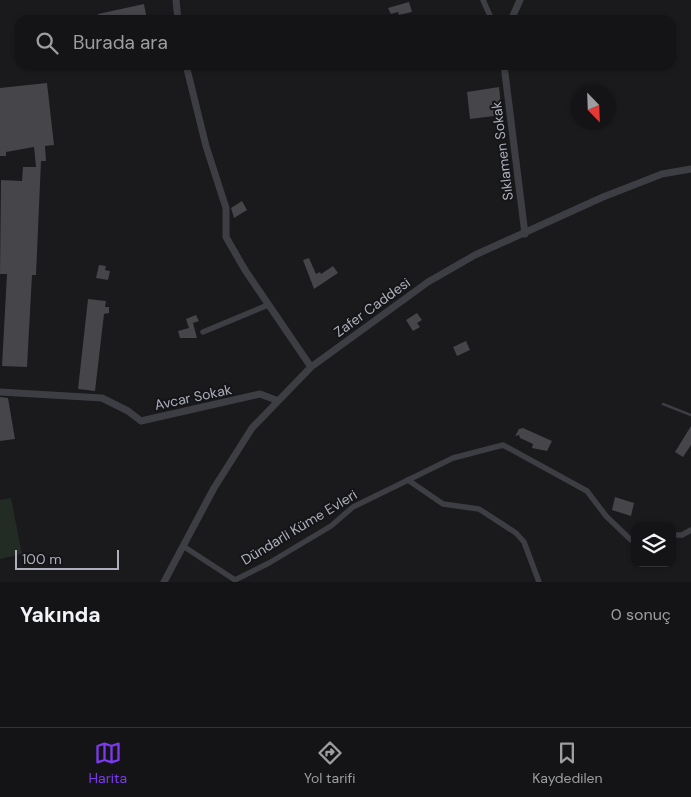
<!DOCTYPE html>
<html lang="tr">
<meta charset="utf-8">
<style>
body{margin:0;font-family:"DM Sans",sans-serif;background:#1d1d1f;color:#f1f3f6}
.controls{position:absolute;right:15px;bottom:15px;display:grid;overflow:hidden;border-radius:10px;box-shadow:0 1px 4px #0004}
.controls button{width:45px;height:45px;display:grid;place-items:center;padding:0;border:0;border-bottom:1px solid #333335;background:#141416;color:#f1f3f6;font:25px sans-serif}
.compass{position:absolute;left:571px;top:85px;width:45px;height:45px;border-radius:50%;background:#141416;box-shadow:0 1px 4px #0004;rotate:157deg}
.scale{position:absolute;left:15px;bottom:12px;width:104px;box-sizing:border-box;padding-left:5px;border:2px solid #adb0bc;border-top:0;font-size:14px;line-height:18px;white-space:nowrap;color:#adb0bc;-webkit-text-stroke:4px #151518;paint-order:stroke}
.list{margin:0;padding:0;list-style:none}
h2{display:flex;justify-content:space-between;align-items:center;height:65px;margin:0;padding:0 20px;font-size:21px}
h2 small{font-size:16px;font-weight:400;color:#9d9ea1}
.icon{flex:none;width:28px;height:28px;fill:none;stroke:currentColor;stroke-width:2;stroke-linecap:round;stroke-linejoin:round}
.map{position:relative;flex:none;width:691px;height:582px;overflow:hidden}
.search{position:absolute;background:#141416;box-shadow:0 1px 4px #0004;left:15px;right:15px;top:15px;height:55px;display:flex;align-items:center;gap:12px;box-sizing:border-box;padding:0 18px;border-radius:15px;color:#9d9ea1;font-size:19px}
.sheet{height:145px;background:#141416}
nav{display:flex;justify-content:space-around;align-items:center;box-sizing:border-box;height:70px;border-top:1px solid #333335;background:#141416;font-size:14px;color:#9d9ea1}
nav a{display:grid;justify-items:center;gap:2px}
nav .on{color:#7c3aed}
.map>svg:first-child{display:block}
.green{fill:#222b24}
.building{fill:#45454a}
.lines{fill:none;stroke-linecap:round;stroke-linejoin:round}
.service{stroke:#3d3d44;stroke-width:2.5}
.minor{stroke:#3d3d44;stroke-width:5.5}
.tertiary{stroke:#3d3d44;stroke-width:7}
.labels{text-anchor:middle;stroke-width:4;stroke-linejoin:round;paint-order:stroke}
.street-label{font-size:14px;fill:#adb0bc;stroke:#151518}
</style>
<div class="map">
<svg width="691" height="582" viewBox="0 0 691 582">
<rect width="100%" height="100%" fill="#1a1a1d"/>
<path class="green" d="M11,498l11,56 -22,5v-59z"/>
<path class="building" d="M409,2l3,10 -13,3 -1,-3 -7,2 -3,-6z
M144,4l3,16h-48l-1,-6z
M47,83l7,62 -9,1 1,15h-5l-5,114h-4l-5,92 -25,-1 5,-92h-7l1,-94 21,1 1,-14h13l-2,-20 -28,5v4h-6v-68z
M499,87l3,28 -32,4 -3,-27z
M242,201l5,9 -13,8 -3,-10z
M309,258l7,16 4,-2 1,2 12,-8 5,7 -24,16 -11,-29z
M99,265l7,1 -1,4 5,1 -2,9 -12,-2z
M88,299l18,2 -1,6h4v6l-5,1 -9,77 -17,-2z
M417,313l5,7 -5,3 3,4 -7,4 -7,-11z
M196,315l3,6 -6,2 4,15h-17l-2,-7 11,-3 -3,-9z
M466,341l4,9 -13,6 -4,-9z
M0,397l8,1 7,41 -15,2z
M691,426v19l-8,12 -8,-5z
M523,428l29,13 -5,10 -15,-3 1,-4 -13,-6 -1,-3 -4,1 4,-7z
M615,497l19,6 -3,13 -19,-6z"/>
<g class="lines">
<path class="service" d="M663,404l28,11"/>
<path class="minor" d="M483,0l9,20
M203,332l65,-27
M408,480l35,24 36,5 37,24 8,9 15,40
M672,535h10l9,-5
M183,546l52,34 34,-17 62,-37 22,-19 100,-49 50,-13 84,46 19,25 25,24 4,-1"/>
<path class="tertiary" d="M176,0l2,20
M511,20l9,-20
M186,65l20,81 20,62v29l19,33 66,97
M504,65l21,169
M0,392l102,6 26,13 13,10 119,-27 16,6
M164,582l50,-94 38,-60 59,-61 117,-85 47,-27 128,-58 59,-23 29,-5"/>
</g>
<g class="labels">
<g class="street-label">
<text transform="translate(502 151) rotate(-97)" y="5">Sıklamen Sokak</text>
<text transform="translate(372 307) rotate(-36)" y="5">Zafer Caddesi</text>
<text transform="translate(193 397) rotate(-12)" y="5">Avcar Sokak</text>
<text transform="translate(299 527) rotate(-31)" y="5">Dündarli Küme Evleri</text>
</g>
</g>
</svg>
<div class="controls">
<button><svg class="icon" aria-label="layers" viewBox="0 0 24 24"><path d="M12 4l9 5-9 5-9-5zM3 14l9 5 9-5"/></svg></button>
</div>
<svg class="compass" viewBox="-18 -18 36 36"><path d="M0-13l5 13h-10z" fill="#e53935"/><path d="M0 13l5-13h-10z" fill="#9d9ea1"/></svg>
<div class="scale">100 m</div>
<div class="search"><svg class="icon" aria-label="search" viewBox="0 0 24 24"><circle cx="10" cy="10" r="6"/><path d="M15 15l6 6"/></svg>Burada ara</div>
</div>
<section class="sheet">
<h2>Yakında<small>0 sonuç</small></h2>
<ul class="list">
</ul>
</section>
<nav>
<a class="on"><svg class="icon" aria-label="map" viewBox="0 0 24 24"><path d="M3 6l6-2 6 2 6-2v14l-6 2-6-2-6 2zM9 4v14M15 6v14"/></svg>Harita</a>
<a><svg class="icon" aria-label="directions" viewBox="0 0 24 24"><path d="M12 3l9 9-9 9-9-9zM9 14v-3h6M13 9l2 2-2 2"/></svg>Yol tarifi</a>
<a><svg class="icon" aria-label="saved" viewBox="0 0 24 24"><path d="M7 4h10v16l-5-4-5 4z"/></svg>Kaydedilen</a>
</nav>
